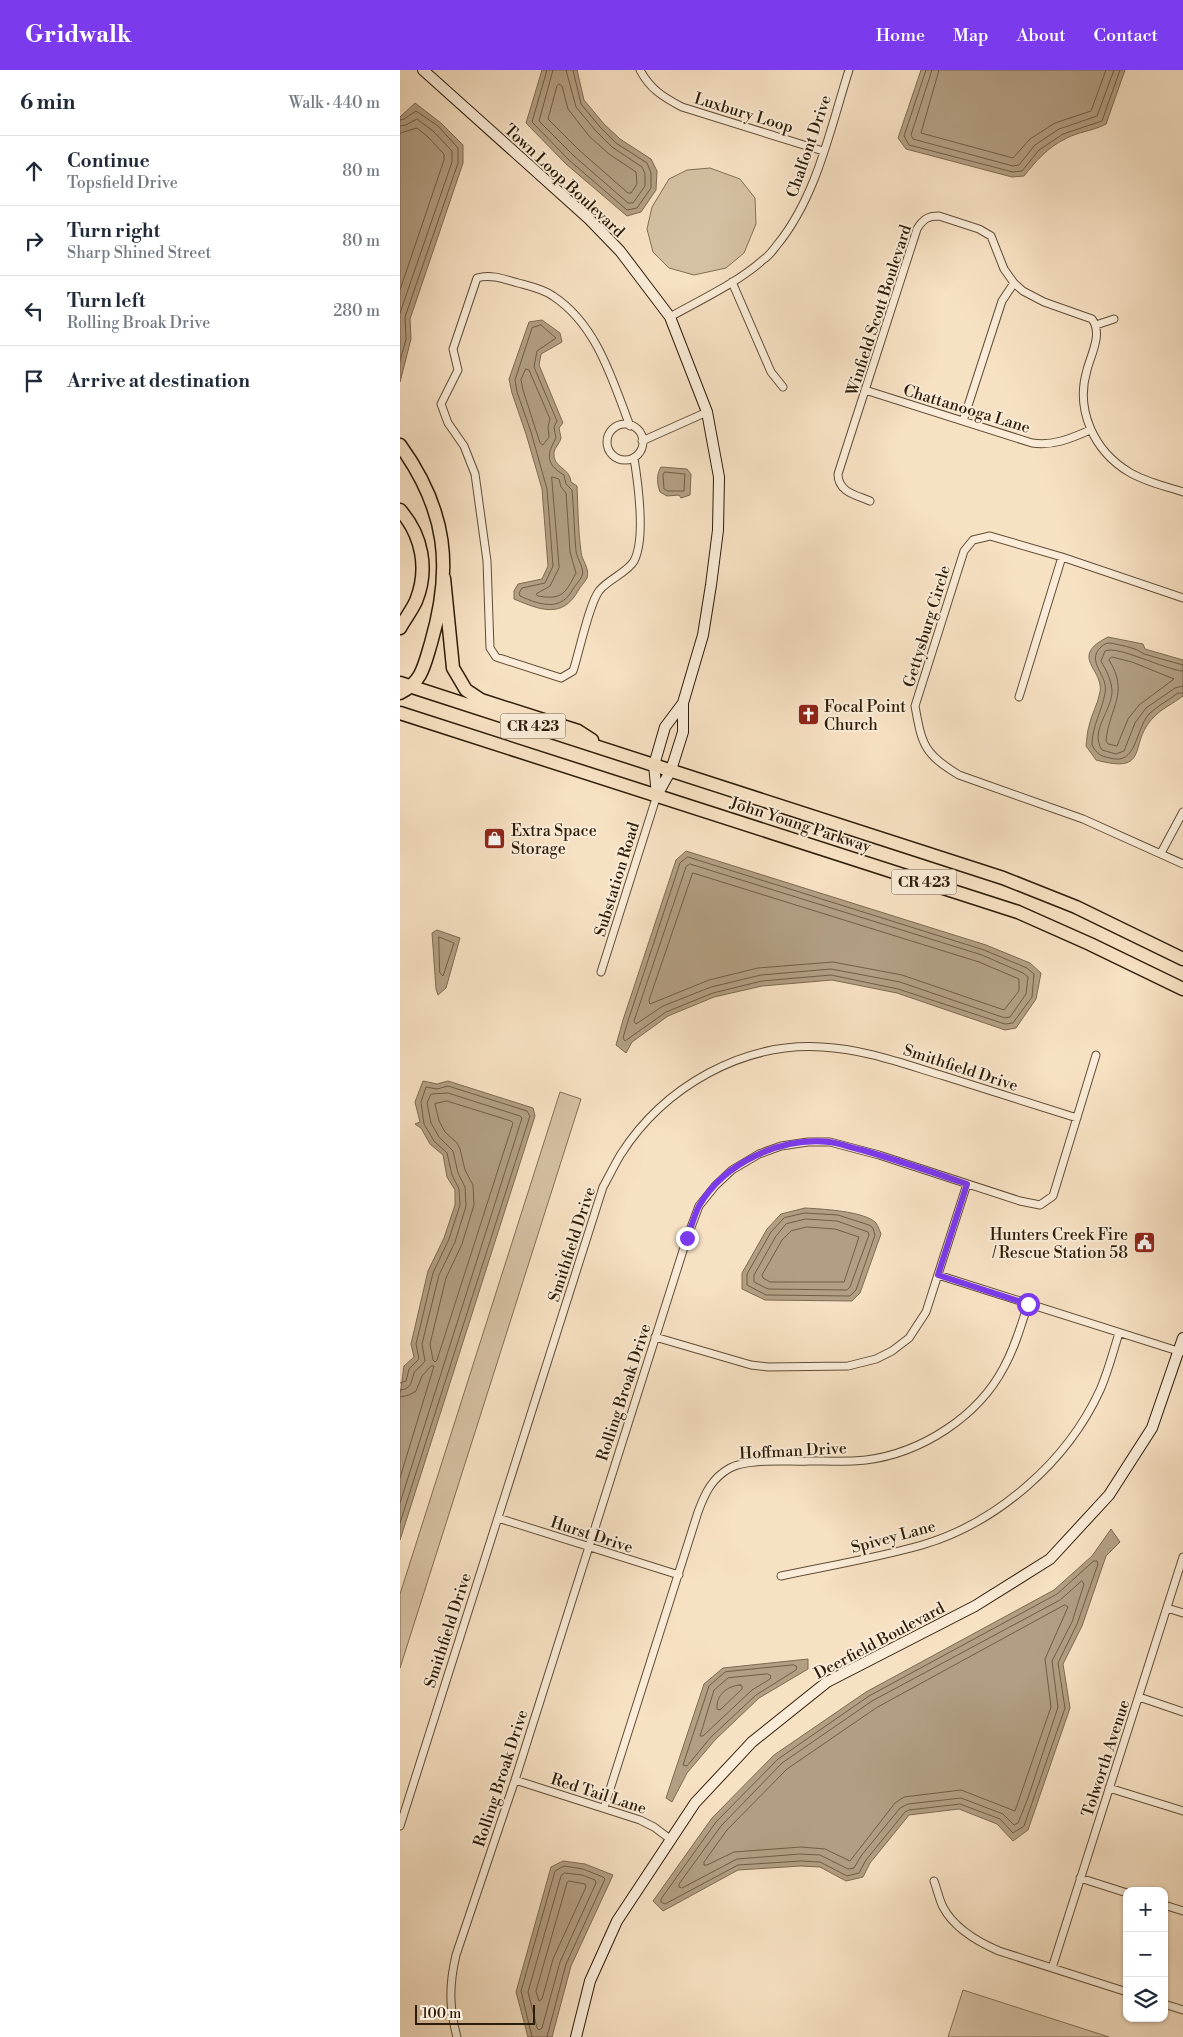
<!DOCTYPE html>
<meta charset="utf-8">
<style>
body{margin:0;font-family:"Libre Bodoni",serif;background:#f6f6f7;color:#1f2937}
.controls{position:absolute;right:15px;bottom:15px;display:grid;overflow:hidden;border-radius:10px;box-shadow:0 1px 4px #0004}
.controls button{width:45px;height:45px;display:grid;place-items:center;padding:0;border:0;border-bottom:1px solid #e0e1e3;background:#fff;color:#1f2937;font:25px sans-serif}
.scale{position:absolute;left:15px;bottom:12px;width:120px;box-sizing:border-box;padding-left:5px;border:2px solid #2d1c07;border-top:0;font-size:14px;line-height:18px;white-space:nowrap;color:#2d1c07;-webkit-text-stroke:4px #faecd8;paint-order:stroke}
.stop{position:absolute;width:15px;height:15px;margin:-11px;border:4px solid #7c3aed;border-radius:50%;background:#fff}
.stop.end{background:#7c3aed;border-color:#fff;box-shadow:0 1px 5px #0008}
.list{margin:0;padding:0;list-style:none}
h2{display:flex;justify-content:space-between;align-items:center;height:65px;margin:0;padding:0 20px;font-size:21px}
h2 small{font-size:16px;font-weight:400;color:#747a83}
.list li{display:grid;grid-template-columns:32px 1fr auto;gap:15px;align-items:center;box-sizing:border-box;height:70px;padding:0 20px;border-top:1px solid #e0e1e3}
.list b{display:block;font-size:19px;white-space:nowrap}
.list p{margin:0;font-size:16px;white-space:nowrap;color:#747a83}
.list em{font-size:16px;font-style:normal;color:#747a83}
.icon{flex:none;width:28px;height:28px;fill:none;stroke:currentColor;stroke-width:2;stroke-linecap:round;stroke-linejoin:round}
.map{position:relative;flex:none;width:783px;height:1967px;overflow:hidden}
header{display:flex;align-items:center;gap:30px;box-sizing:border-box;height:70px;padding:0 25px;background:#7c3aed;color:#fff}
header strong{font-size:24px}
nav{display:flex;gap:28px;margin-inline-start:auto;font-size:18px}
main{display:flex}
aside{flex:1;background:#fff}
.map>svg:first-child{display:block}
.green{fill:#d5c0a3;stroke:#816e55}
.water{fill:#b29e83;stroke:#7d6a51}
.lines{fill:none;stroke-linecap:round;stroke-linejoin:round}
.shore{stroke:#705d45;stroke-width:1}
.street-casing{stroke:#604d36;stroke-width:9}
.secondary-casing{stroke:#2d1c07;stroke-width:12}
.highway-casing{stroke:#2d1c07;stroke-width:15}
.street{stroke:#faecd8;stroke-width:7}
.secondary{stroke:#faecd8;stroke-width:10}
.highway{stroke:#f7e1c3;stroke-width:12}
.route{stroke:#7c3aed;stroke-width:6}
.labels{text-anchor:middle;stroke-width:4;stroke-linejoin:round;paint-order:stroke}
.shield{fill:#faecd8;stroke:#6a5a46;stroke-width:1}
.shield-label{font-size:15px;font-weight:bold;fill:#2d1c07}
.street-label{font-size:16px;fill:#2d1c07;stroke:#faecd8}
.poi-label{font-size:16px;fill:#2d1c07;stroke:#faecd8;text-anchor:start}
</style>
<header>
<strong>Gridwalk</strong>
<nav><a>Home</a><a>Map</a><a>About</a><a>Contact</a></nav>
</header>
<main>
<aside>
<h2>6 min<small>Walk · 440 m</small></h2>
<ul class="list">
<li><svg class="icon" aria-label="ahead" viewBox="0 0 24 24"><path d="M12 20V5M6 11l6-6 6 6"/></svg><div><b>Continue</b><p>Topsfield Drive</p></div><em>80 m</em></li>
<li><svg class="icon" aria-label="right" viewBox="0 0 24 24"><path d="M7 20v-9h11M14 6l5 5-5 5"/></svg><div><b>Turn right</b><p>Sharp Shined Street</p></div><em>80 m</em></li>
<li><svg class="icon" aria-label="left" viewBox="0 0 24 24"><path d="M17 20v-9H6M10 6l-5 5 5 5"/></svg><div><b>Turn left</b><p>Rolling Broak Drive</p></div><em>280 m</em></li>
<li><svg class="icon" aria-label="arrive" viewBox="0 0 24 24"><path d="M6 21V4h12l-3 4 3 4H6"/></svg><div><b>Arrive at destination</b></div></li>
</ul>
</aside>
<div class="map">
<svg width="783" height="1967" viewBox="0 0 783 1967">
<rect width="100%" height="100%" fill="#f7e1c3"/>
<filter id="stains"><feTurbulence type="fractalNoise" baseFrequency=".004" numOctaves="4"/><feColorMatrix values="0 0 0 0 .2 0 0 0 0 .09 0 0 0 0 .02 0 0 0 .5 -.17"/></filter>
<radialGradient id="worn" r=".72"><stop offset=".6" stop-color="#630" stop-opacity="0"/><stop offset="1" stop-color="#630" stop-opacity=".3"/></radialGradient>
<path class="green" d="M310,98l30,11 15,19 1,26 -12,29 -18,15 -32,7 -25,-7 -16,-16 -6,-23 5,-22 17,-28 18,-9z
M160,1022l21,7 -181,569v-74z
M563,1920l146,47h-161z"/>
<path class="water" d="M142,0h35l7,30 20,24 16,15 31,20 6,12 -1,19 -15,22 -14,4 -61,-52 -40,-41z
M521,0h204l-19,54c-13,7 -29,8 -41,15 -18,9 -29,22 -41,37l-12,1 -106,-28 -8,-11z
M15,33l26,20 22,22v18l-53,156 1,20 -11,43v-265z
M142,250l18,13 2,9 -21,12 -2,11 24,58 -4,5 2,10c-1,5 -6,9 -7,14 -2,16 16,15 17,30l6,4c1,22 1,44 4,66 1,9 9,16 6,26 -2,4 -7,9 -9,13 -16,28 -38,19 -64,8v-8l4,-7 24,-5 6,-13 -6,-77 -16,-55 -14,-41 -3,-14 20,-57z
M261,397l26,2 4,5 -1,21 -9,3 -2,-3 -12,1 -7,-4c-3,-8 -4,-17 1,-25z
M708,567l35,7 2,5 38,11v36c-9,7 -22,13 -29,21 -27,26 -2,58 -58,43l-10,-14c1,-7 1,-14 3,-20 2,-11 9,-22 11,-34 4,-23 -32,-35 8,-55z
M286,781l300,94 44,18 11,10 -5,26 -20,29 -11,2 -108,-37 -65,-13 -70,6 -48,11 -46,19 -36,26 -6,11 -10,-8 7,-25 53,-160z
M37,860l23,8 -14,50 -8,7 -2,-6 -4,-56z
M23,1011l14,3 11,-3 85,27 2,8 -135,424v-145l4,-29 10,-9 -3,-13 17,-73 16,-33 11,-33v-15l-8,-13 -4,-22 -13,-11 -9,-16 -6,-4 5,-2 -5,-20z
M405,1138c16,1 60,3 71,15 2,3 4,8 5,11l-21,59 -8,8 -87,-1 -23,-11v-16l25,-44 14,-15z
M711,1459l9,13 -14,14 -24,70 -19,38 7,44 -42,122 -15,11 -16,-17 -38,-15 -50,6 -39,48 -7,14 -17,4 -26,-14 -19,-1 -63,4 -75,41 -10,-10 59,-83 62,-63 92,-63 188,-102 38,-34z
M408,1589v10l-49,29 -44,42 -28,33 -15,29 -6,-4 38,-114 19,-16z
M163,1791l22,3 28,11 -42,91 -19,71h-24l-12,-45 35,-125z"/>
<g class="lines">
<path class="shore" d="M147,0l-15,52 37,38 58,50 10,-2 14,-20v-15l-4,-10 -31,-20 -16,-16 -19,-23 -8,-34
M153,0l-14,51 35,35 54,47h5l12,-17v-12l-3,-7 -30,-20 -16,-16 -20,-24 -10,-37
M526,0l-22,66 5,9 104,27 9,-1 17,-21 24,-16 39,-13 18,-51
M532,0l-21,65 2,4 100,27 6,-1 16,-20 24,-16 38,-13 17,-46
M539,0l-18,63 92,25 17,-19 25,-16 36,-12 15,-41
M159,14l3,2 6,23 21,27 20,18 27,18 1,12 -6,9h-3l-49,-43 -31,-31 9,-33z
M0,50l4,-1 12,-8 22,15 20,22v15l-53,154 1,22 -6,22
M0,56l6,-1 11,-6 16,12 19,20v11l-52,151
M0,63l17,-5 11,9 16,17v6l-44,130
M141,255l15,13 -19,13 -3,16 23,54 -3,6 2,11c-9,16 -11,26 8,37l2,9 6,6c2,20 2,41 4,61 1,9 9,17 6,25 -2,5 -7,9 -9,13 -12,23 -33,16 -53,7l-1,-3 3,-5 23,-5 8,-17 -6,-77 -16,-57 -14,-40 -2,-12 17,-52z
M126,299l3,1 21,49 -2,8 1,10 -6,8 -3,-2 -17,-53 -2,-10z
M265,402l20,2 -1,17h-16l-4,-2 -1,-14z
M152,407l7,2 2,8 5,6 4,59 6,21c-11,21 -14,27 -38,23l-2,-2 14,-8 9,-18z
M712,587l20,5 42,17 -35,26 -11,14 -11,27 -9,-2 -2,-3c3,-33 24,-48 3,-81z
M783,595l-39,-11c-8,-6 -19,-8 -29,-10 -6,-2 -10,-1 -14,3 -16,15 8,28 4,46 -3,18 -13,33 -13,52 5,9 8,11 18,13 27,8 25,-28 39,-44 8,-8 20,-14 29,-21h5
M783,601c-18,-1 -65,-26 -78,-20l-4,10c5,9 10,18 11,29 1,20 -23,40 -10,60l14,4 8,-3 11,-28 11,-15 29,-20 8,-2
M288,787l296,93 43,18 7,6 -2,23 -19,26 -8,1 -107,-35 -67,-14 -69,6 -49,12 -47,19 -41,29 -2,-3 5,-17 52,-158z
M290,794l292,91 41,18 5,4 -2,17 -16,23 -5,1 -105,-36 -69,-13 -70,6 -50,12 -48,19 -27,18 -2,-3 52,-154z
M293,803l286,89 40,17v12l-15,19 -102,-35 -69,-13 -75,6 -49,12 -59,24 -1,-3z
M39,867l15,6 -11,33 -3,-3z
M47,1031l64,20 2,2 -76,237 -2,2 -2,-2 -3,-16 16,-66 16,-34 12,-39 -1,-20 -8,-15 -5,-21 -3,-6 -12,-11 -6,-11 -4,-17z
M405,1143l33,2 31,10 4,3 2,7 -19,55 -6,6 -84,-1 -19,-10v-11l24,-42 13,-14z
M406,1149l31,2 31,11 1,3 -19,52 -3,3 -79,-1 -14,-7v-7l22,-39 10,-12z
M407,1157l28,2 24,8 -15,45h-74l-7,-4 -1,-3 20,-35 9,-9z
M0,1313l6,-2 3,-12 10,-10 -3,-15 17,-71 16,-34 11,-34 -1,-16 -7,-14 -5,-22 -13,-12 -10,-17 -3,-22 5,-15 11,2 11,-3 79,25 3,5 -130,407
M0,1320c12,-1 11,-8 14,-17 2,-4 8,-7 11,-12l-3,-17 17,-69 16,-33 11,-36 -1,-19 -7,-14 -5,-22 -14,-14 -8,-14 -4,-20 4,-9 17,-1 72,23 2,2 -122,385
M0,1327l9,-2 7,-4 6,-15 9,-10h3l-34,112
M694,1491h3l1,3 -21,60 -19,39 7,45 -41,118 -11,7 -13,-14 -40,-15 -51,6 -4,2 -39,48 -7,13 -12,3 -27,-14 -19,-1 -63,4 -73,39 -4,-2v-3l55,-77 62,-63 91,-63 188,-102z
M682,1511l2,3 -12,38 -20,39 6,46 -30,91 -10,25 -4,2 -11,-11 -42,-16 -53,6 -8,4 -39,48 -7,12 -6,1 -28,-14 -20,-1 -63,5 -55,29 -3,-1v-3l42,-58 61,-63 90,-62 188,-101z
M665,1535l3,2 -23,52 6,48 -36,104 -54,-21 -57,7 -9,6 -45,58 -25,-12 -24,-2 -67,5 -27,13h-3v-3l23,-32 60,-61 89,-61z
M394,1595l3,2 -1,3 -40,25 -45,42 -24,29 -4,-1 26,-79 16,-14z
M368,1604l3,2 -1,3 -18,11 -49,46h-3l14,-46 14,-12z
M340,1615l2,1v3l-22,21 -3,-1c-1,-14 10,-23 23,-24z
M165,1803l17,2 13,5 1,3 -36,79 -18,66 -3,2 -2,-2 -9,-36 33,-116z
M169,1811l16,3 1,3 -33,72 -11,40 -3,2 -3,-10 31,-108z
M132,1967l-11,-46 34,-120 9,-5 19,3 20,8 2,2 -39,85 -19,73"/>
<defs>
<path id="street" d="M240,0c10,19 23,27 42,37l141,44
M332,212l39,90 12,15
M270,247c32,-18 67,-34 94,-58 5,-3 9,-9 13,-14 40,-49 53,-116 72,-175
M696,255l18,-6
M465,320l167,53c21,3 38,-4 58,-13
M563,351l39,-120 12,-18
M207 372a18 18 0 1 1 36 0a18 18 0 1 1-36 0Z
M230,356c-18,-47 -33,-101 -77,-130 -10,-7 -24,-10 -35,-13 -14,-4 -27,-9 -41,-5l-24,71 5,21 -17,34 7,19 16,23 11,28 12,87 3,87 6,9 65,21 12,-7c6,-18 16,-67 26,-80 8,-11 29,-19 35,-30 12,-23 4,-78 0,-103
M242,371l65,-29
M470,431c-14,-6 -32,-9 -32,-27l79,-245c6,-10 11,-13 22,-13l40,13 12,7 13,33 10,14 9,8 21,11 48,17c11,15 -1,35 -5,51 -12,40 7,81 42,102 16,10 36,14 54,20
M783,528l-121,-41 -72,-21 -17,4 -9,11 -49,155c7,39 9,48 44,69l124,44 100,45
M619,627l43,-140
M761,783l22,-41
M201,902l56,-177
M538,1205l243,77
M255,1267l96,28 17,2 80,-1 28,-7 16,-8 17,-13 17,-26 41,-128
M98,1448l181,57
M381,1506c47,-10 95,-18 141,-31 75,-22 145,-83 178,-155 8,-18 13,-38 19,-57
M767,1538l16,5
M739,1627l44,15
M115,1710l125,40 14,7 16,12
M709,1718l74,23
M204,1738l94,-296c7,-19 14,-34 32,-44 18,-10 59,-6 79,-7 19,0 39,1 57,-1 55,-7 112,-43 138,-93 11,-20 17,-41 24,-63
M0,1756l203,-639c6,-11 12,-23 18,-33 43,-67 121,-112 201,-107 42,2 82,17 122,29 44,14 89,28 133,42
M680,1808l47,15
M534,1811c3,8 5,18 9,26 11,21 35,35 56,44l128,41
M764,1835l19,6
M652,1898l131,-411
M764,1934l19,6
M57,1967c-8,-29 -8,-52 -1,-82l59,-175 172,-542 12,-32 16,-20 17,-16 27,-16 22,-8 27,-4h22l49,13 141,46 20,4 13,-9 43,-141"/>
<path id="secondary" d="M23,0l166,149 31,32 50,66 37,95 12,65 -1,53 -7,55 -8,50 -20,68v29l-12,38 -14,25
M257,725l-3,-30 11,-38 18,-24
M176,1967l14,-56 27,-60 78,-118 57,-61 75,-60 148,-76 75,-47 59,-64 43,-67 31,-90"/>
<path id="highway" d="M0,375c47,65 53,123 31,198 -7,23 -9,39 -31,50
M0,440c22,25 29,59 16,91 -4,9 -11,18 -16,27
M44,508l9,90 13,22 15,10 97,31 14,9
M0,613l603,195 73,29 107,52
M0,643l618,199 72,32 93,45"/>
</defs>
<use href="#street" class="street-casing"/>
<use href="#secondary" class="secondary-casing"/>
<use href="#highway" class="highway-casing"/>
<use href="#street" class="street"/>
<use href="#secondary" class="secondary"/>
<use href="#highway" class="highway"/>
</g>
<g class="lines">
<path class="route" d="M287,1168c4,-10 7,-22 12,-32 25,-43 81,-69 130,-64 11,1 22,6 33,8 35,10 70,22 105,34l-29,91 90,29"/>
</g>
<defs>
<symbol id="church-square" viewBox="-11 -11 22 22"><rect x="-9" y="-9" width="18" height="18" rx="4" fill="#8f2418" stroke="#faecd8"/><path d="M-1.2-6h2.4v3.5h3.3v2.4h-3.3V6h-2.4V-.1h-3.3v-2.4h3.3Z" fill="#fff"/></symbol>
<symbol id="shop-square" viewBox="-11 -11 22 22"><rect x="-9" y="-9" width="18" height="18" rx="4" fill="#8f2418" stroke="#faecd8"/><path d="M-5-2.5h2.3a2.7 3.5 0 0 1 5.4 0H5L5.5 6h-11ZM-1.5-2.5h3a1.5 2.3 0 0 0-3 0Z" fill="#fff"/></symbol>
<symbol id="civic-square" viewBox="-11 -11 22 22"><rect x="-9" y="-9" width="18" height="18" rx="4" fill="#8f2418" stroke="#faecd8"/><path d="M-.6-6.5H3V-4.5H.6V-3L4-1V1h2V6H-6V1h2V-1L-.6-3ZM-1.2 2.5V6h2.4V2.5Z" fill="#fff"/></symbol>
</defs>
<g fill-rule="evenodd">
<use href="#church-square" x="396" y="632" width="25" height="25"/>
<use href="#shop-square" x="82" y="756" width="25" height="25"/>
<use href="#civic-square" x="732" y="1160" width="25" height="25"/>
</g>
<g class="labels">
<g class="shield">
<rect x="100.5" y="643.5" width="65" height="25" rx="4"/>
<rect x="491.5" y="799.5" width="65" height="25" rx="4"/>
</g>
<g class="shield-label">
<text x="133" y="661">CR 423</text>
<text x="524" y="817">CR 423</text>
</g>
<g class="street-label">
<text transform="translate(344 42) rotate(17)" y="6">Luxbury Loop</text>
<text transform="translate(408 76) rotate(-71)" y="6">Chalfont Drive</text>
<text transform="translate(165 110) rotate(43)" y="6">Town Loop Boulevard</text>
<text transform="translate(478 240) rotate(-72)" y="6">Winfield Scott Boulevard</text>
<text transform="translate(567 338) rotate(17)" y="6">Chattanooga Lane</text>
<text transform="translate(526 556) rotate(-73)" y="6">Gettysburg Circle</text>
<text transform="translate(401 754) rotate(18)" y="6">John Young Parkway</text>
<text transform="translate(216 809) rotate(-73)" y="6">Substation Road</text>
<text transform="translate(561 997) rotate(18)" y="6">Smithfield Drive</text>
<text transform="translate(171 1174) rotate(-72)" y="6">Smithfield Drive</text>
<text transform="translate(223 1322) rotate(-72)" y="6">Rolling Broak Drive</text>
<text transform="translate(393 1380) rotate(-3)" y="6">Hoffman Drive</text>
<text transform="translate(192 1464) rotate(18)" y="6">Hurst Drive</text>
<text transform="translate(493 1466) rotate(-15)" y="6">Spivey Lane</text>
<text transform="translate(47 1560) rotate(-72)" y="6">Smithfield Drive</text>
<text transform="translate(479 1570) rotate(-28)" y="6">Deerfield Boulevard</text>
<text transform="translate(705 1688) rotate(-72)" y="6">Tolworth Avenue</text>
<text transform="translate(100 1708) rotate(-72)" y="6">Rolling Broak Drive</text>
<text transform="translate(199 1723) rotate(18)" y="6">Red Tail Lane</text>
</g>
<g class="poi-label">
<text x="424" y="642">Focal Point<tspan x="424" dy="18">Church</tspan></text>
<text x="111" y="766">Extra Space<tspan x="111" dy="18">Storage</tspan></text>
<text x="728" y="1170" text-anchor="end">Hunters Creek Fire<tspan x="728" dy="18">/ Rescue Station 58</tspan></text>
</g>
</g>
<rect width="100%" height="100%" filter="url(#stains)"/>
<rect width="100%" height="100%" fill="url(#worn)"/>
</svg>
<div class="controls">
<button>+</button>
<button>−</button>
<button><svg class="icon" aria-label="layers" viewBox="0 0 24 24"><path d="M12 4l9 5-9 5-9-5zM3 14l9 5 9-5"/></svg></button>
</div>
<div class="scale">100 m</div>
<div class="stop" style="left:628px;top:1234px"></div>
<div class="stop end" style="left:287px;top:1168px"></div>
</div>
</main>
